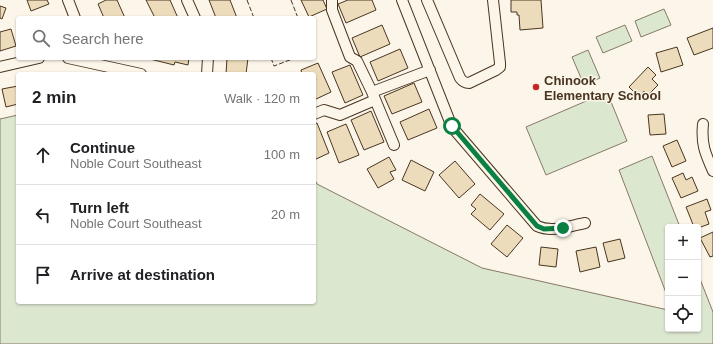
<!DOCTYPE html>
<meta charset="utf-8">
<style>
body{margin:0;font-family:Arial,sans-serif;background:#f6f6f6;color:#202124}
.controls{position:absolute;right:12px;bottom:12px;display:grid;overflow:hidden;border-radius:4px;box-shadow:0 1px 3px #0004}
.controls button{width:36px;height:36px;display:grid;place-items:center;padding:0;border:0;border-bottom:1px solid #e0e0e0;background:#fff;color:#202124;font:20px sans-serif}
.stop{position:absolute;width:12px;height:12px;margin:-9px;border:3px solid #0b8043;border-radius:50%;background:#fff}
.stop.end{background:#0b8043;border-color:#fff;box-shadow:0 1px 4px #0008}
.list{margin:0;padding:0;list-style:none}
h2{display:flex;justify-content:space-between;align-items:center;height:52px;margin:0;padding:0 16px;font-size:17px}
h2 small{font-size:13px;font-weight:400;color:#757577}
.list li{display:grid;grid-template-columns:26px 1fr auto;gap:12px;align-items:center;box-sizing:border-box;height:60px;padding:0 16px;border-top:1px solid #e0e0e0}
.list b{display:block;font-size:15px;white-space:nowrap}
.list p{margin:0;font-size:13px;white-space:nowrap;color:#757577}
.list em{font-size:13px;font-style:normal;color:#757577}
.icon{flex:none;width:22px;height:22px;fill:none;stroke:currentColor;stroke-width:2;stroke-linecap:round;stroke-linejoin:round}
.map{position:relative;flex:none;width:713px;height:344px;overflow:hidden}
.search{position:absolute;background:#fff;box-shadow:0 1px 3px #0004;left:16px;top:16px;width:300px;height:44px;display:flex;align-items:center;gap:10px;box-sizing:border-box;padding:0 14px;border-radius:4px;color:#757577;font-size:15px}
.panel{position:absolute;background:#fff;box-shadow:0 1px 3px #0004;left:16px;top:72px;width:300px;height:232px;border-radius:4px}
.map>svg:first-child{display:block}
.green{fill:#dce7d0;stroke:#887966}
.building{fill:#ecdcbc;stroke:#4a3520}
.lines{fill:none;stroke-linecap:round;stroke-linejoin:round}
.minor-casing{stroke:#4a3520;stroke-width:12}
.minor{stroke:#fbf6e9;stroke-width:10}
.fence{stroke:#4a3520;stroke-width:1;stroke-dasharray:5 2;stroke-linecap:butt}
.route{stroke:#0b8043;stroke-width:5}
.poi-dot{fill:#c62828;stroke:#fbf6e9;stroke-width:1.5}
.labels{text-anchor:middle;stroke-width:3;stroke-linejoin:round;paint-order:stroke}
.poi-label{font-size:13px;font-weight:bold;fill:#4a3520;stroke:#fbf6e9;text-anchor:start}
</style>
<div class="map">
<svg width="713" height="344" viewBox="0 0 713 344">
<rect width="100%" height="100%" fill="#fbf6e9"/>
<path class="green" d="M664,9l7,16 -30,12 -6,-16z
M625,25l7,16 -29,12 -7,-16z
M588,50l12,28 -16,7 -12,-28z
M607,92l20,49 -81,34 -20,-48z
M18,115v187h296v-124l3,6 165,84 186,42v19h30v-55l15,38v32h-713v-225z
M652,156l28,71h-12v71l-49,-128z"/>
<path class="building" d="M27,0h20l2,4 -18,7z
M106,0h11l8,18h-21l-6,-14z
M146,0h24l8,18h-23z
M209,0h21l7,18h-21z
M301,0h22l4,9 -18,8z
M348,0h24l4,10 -30,13 -8,-19z
M511,0h30l2,28 -23,2 -1,-15h-2v-3h-6z
M0,6l6,2 -4,11 -2,-1z
M382,25l8,19 -30,13 -8,-19z
M713,28v20l-19,7 -7,-17z
M11,29l5,17 -16,5v-19z
M677,47l6,18 -22,7 -5,-19z
M400,49l8,19 -30,13 -8,-19z
M146,58h43l-1,7 -13,-3 -1,3z
M227,58h21l-2,16h-20z
M318,63l13,29 -17,8v-26h-12l-1,-4z
M350,65l13,30 -18,8 -13,-31z
M648,67l8,8 -4,4 6,6 -10,10 -4,-4 -5,6 -10,-10z
M414,83l8,19 -30,12 -8,-18z
M18,86v18l-12,3 -4,-18z
M429,109l8,19 -29,12 -8,-18z
M371,111l13,31 -20,8 -13,-30z
M664,114l2,20 -16,1 -2,-20z
M317,123l12,30 -15,7v-36z
M346,124l13,31 -20,8 -12,-31z
M677,140l9,21 -14,6 -9,-21z
M389,157l7,13 -6,2 4,7 -16,9 -11,-19z
M411,160l23,12 -9,19 -23,-11z
M455,161l20,23 -16,14 -20,-23z
M683,173l3,7 6,-3 6,14 -17,7 -9,-20z
M480,194l24,20 -14,16 -19,-16 5,-5 -5,-4z
M707,199l4,11 -6,2 4,12 -11,4v-1h-4l-8,-20z
M507,225l16,13 -16,19 -16,-13z
M713,232v24l-3,1 -10,-19z
M620,239l5,19 -17,4 -5,-19z
M541,247l17,2 -2,18 -17,-2z
M596,247l4,20 -20,5 -4,-21z"/>
<g class="lines">
<defs>
<path id="minor" d="M68,0l7,18
M187,0l8,18
M332,0v10l18,47 7,4 15,31 22,53
M402,0l50,127 85,99c15,7 32,0 48,-3
M427,0l33,78c3,4 5,5 9,5l27,-13 4,-3v-4l-7,-63
M68,58l73,16
M0,67l39,-9
M207,74l1,-16
M372,92l58,-22
M314,114l10,-4 16,5 35,-15
M703,124c-2,20 2,29 10,47"/>
</defs>
<use href="#minor" class="minor-casing"/>
<use href="#minor" class="minor"/>
<path class="fence" d="M247,0l7,18
M291,0l7,18
M271,58l3,8 21,-8"/>
</g>
<g class="lines">
<path class="route" d="M452,126l85,100 7,3 19,-1"/>
</g>
<circle class="poi-dot" cx="536" cy="87" r="4"/>
<g class="labels">
<g class="poi-label">
<text x="544" y="85">Chinook<tspan x="544" dy="15">Elementary School</tspan></text>
</g>
</g>
</svg>
<div class="controls">
<button>+</button>
<button>−</button>
<button><svg class="icon" aria-label="locate" viewBox="0 0 24 24"><circle cx="12" cy="12" r="6"/><path d="M12 2v4M12 18v4M2 12h4M18 12h4"/></svg></button>
</div>
<div class="stop" style="left:452px;top:126px"></div>
<div class="stop end" style="left:563px;top:228px"></div>
<div class="search"><svg class="icon" aria-label="search" viewBox="0 0 24 24"><circle cx="10" cy="10" r="6"/><path d="M15 15l6 6"/></svg>Search here</div>
<section class="panel">
<h2>2 min<small>Walk · 120 m</small></h2>
<ul class="list">
<li><svg class="icon" aria-label="ahead" viewBox="0 0 24 24"><path d="M12 20V5M6 11l6-6 6 6"/></svg><div><b>Continue</b><p>Noble Court Southeast</p></div><em>100 m</em></li>
<li><svg class="icon" aria-label="left" viewBox="0 0 24 24"><path d="M17 20v-9H6M10 6l-5 5 5 5"/></svg><div><b>Turn left</b><p>Noble Court Southeast</p></div><em>20 m</em></li>
<li><svg class="icon" aria-label="arrive" viewBox="0 0 24 24"><path d="M6 21V4h12l-3 4 3 4H6"/></svg><div><b>Arrive at destination</b></div></li>
</ul>
</section>
</div>
